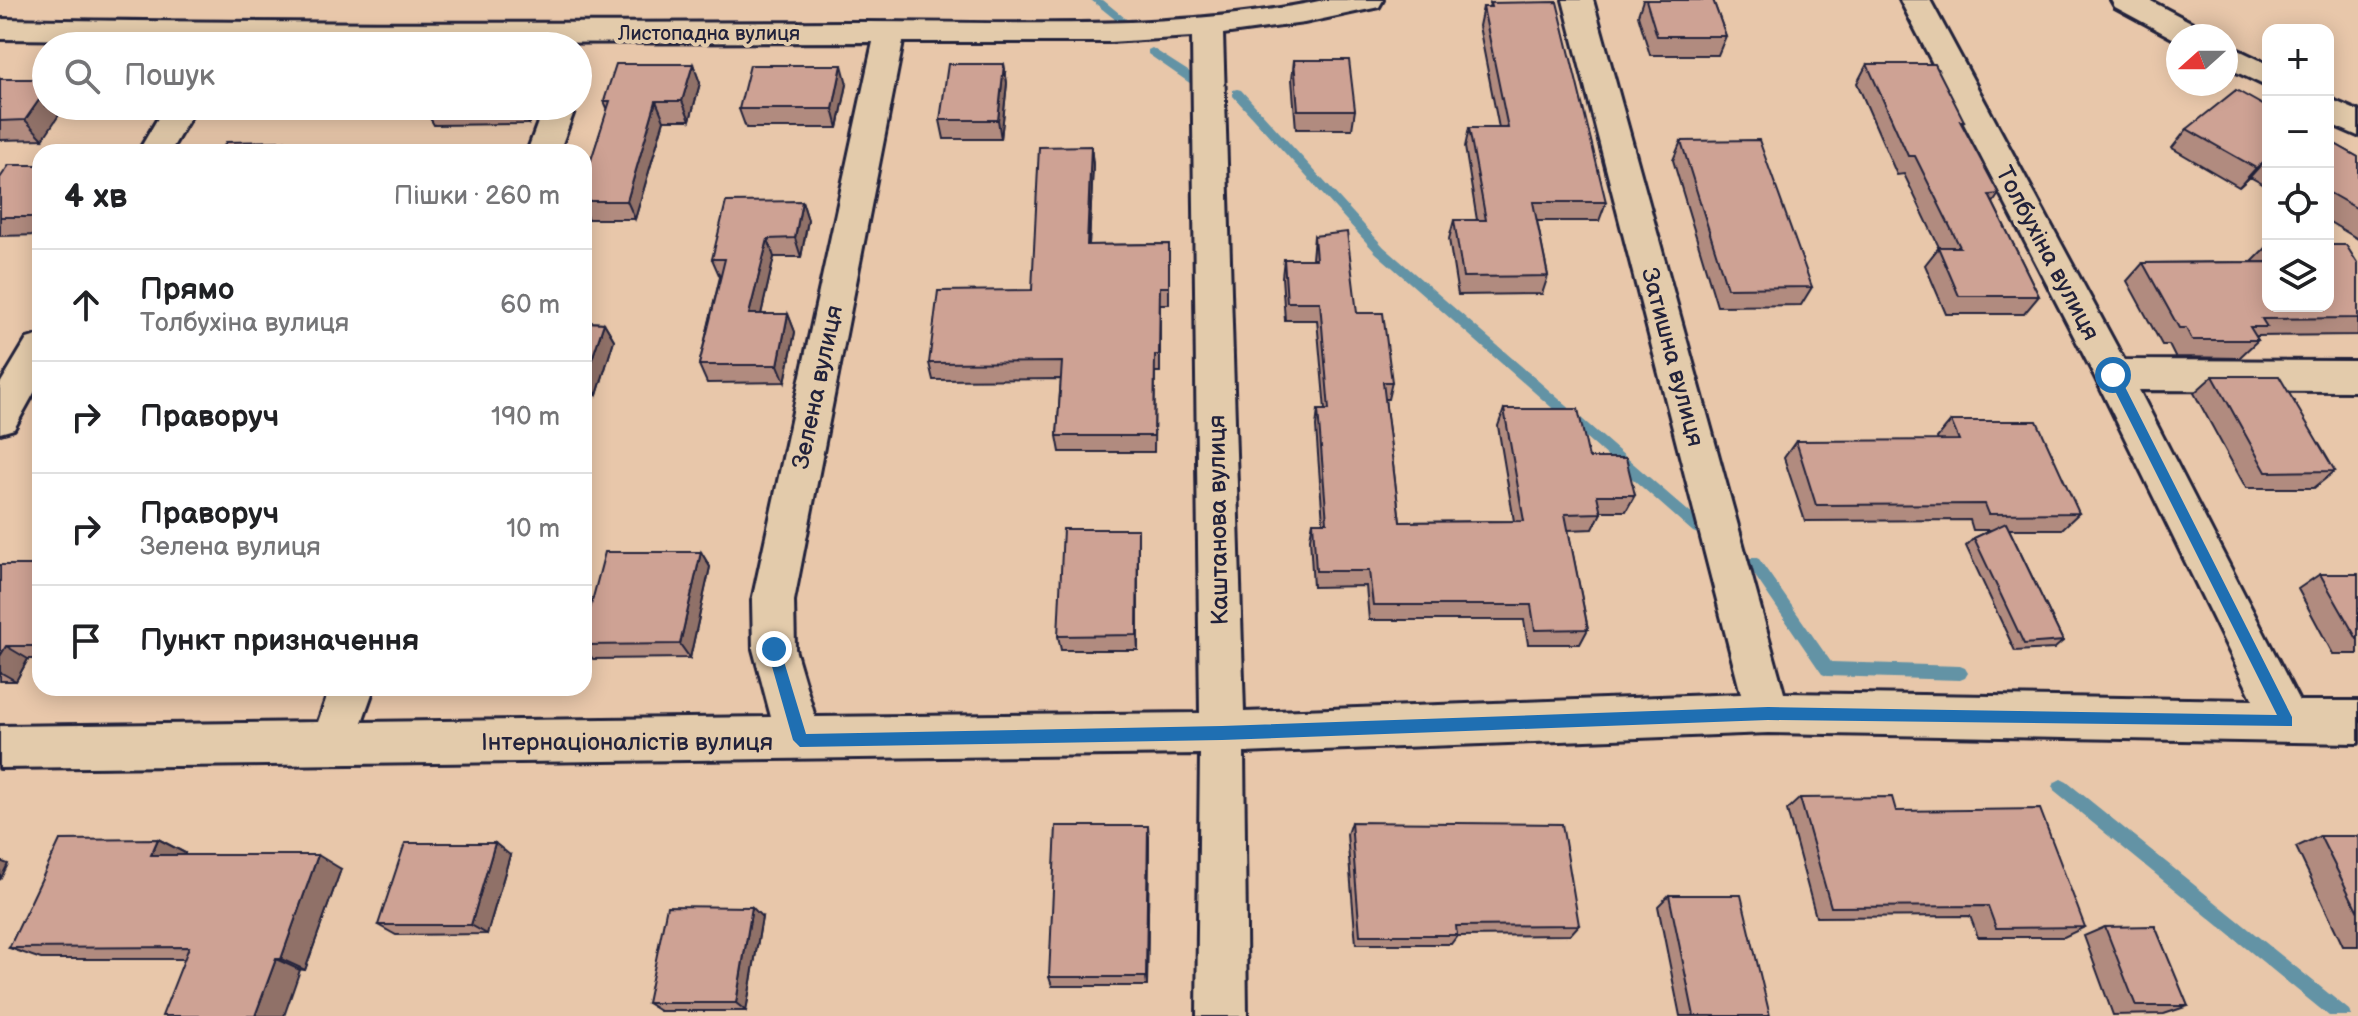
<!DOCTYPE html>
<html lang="uk">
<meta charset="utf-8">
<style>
body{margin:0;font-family:"Balsamiq Sans",sans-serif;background:#f6f6f6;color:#202124}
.controls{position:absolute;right:24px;top:24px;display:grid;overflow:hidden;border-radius:16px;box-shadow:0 4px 20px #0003}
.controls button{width:72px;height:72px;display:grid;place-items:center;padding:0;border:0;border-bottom:2px solid #e0e0e0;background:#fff;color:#202124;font:40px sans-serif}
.compass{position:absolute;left:2166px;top:24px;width:72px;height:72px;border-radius:50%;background:#fff;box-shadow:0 4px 20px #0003;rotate:249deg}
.stop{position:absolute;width:24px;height:24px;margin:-18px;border:6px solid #1f6fb2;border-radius:50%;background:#fff}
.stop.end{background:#1f6fb2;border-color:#fff;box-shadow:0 2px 8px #0008}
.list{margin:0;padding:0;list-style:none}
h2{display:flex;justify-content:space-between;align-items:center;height:104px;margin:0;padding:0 32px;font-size:34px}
h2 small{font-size:26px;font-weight:400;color:#757577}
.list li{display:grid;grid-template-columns:52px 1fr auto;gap:24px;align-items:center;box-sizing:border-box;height:112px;padding:0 32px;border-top:2px solid #e0e0e0}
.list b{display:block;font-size:30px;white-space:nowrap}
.list p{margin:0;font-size:26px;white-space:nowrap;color:#757577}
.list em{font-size:26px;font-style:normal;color:#757577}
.icon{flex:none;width:44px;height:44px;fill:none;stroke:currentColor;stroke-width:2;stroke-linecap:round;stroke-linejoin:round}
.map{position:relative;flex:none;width:2358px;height:1016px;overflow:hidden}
.search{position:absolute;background:#fff;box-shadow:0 4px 20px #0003;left:32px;top:32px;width:560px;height:88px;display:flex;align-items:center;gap:20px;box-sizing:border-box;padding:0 28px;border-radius:44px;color:#757577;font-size:30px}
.panel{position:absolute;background:#fff;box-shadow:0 4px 20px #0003;left:32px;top:144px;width:560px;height:552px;border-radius:24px}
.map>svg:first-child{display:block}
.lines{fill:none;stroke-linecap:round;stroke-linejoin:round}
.stream{fill:#6393a5;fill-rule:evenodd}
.street-casing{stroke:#22223b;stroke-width:6}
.street{fill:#e3cbab;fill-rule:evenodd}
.wall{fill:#b18b7f;stroke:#22223b;stroke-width:2}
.shaded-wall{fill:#907168;stroke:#22223b;stroke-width:2}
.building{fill:#cea294;stroke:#22223b;stroke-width:2}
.route{fill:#1f6fb2}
.labels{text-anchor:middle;stroke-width:8;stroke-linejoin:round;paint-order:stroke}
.far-street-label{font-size:20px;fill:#22223b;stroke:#e3cbab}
.street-label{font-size:24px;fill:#22223b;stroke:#e3cbab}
</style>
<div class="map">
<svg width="2358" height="1016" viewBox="0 0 2358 1016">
<rect width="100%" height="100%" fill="#e8c7aa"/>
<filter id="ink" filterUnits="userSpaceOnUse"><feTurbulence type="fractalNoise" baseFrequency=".0125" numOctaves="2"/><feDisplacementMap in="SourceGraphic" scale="16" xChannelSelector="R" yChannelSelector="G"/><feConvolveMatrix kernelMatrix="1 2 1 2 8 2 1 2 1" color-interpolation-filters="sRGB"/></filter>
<g filter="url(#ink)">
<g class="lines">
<path class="stream" d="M1091,0h12l33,27 -5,3 -4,-1z
M1152,48l50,32v6h-8l-46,-32v-4z
M1237,89l4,1 143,157 319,277 2,4 -2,4 -5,2 -5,-2 -317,-279 -143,-157v-6z
M1754,557l5,2 72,103 129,4 5,2 3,5 -3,5 -5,2 -133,-4 -5,-2 -73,-107 -2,-4 2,-4z
M2061,779l6,3 282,228 3,6h-23l-274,-224 -2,-5 2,-5z"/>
<defs>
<path id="street" d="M1324,0h59l-4,7 -75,16 -81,11 21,678 497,-18 -178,-694h30l191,693 469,7 -159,-325 -194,-375h30l194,360 234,1v30l-219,-1 160,311h59v42l-590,-10 -524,20 3,263h-50l3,-262 -1200,14v-42l318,-4 12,-34h44l-12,34 409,-5 -18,-68 -1,-48 121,-559 -449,1 -424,-4v-20c282,5 564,4 846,3 158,-1 321,11 478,-22zM1192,37l8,676 -385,4 -20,-68 -1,-48 109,-559h206z
M2111,0h38l55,29 4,7h-30v5l-63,-34z
M2226,44l42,20v23l-42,-20z
M2328,98l30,13v25l-30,-13z
M165,106h32l-27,46h-32z
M544,106h32l-17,46h-32z
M40,335v47l-26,47 -14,4v-49l27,-45z"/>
</defs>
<use href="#street" class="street-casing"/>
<use href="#street" class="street"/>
</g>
<path class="wall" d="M1643,0h70l13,36 -8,19h-68l-12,-40z
M1490,3l116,199 -7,19h-62l11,55 -6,18 -84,1 -9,-56 5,-19h23l-12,-73 4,-19h30l-20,-102 4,-19h6z
M1294,60l61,50 -3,19h-56l-4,-50z
M693,64l7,19 -10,37h-26l-29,99h-47l-4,-7v-30l24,-72 -4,-9z
M1004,64l3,19 -6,56h-57l-4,-19z
M1867,64l97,57 -2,3 37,70 -6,9 46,93 -15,18h-78l-21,-49 14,-18 -35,-73 -7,1 -40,-92z
M0,79l43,60 -43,1z
M847,84l-9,44h-92l-7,-19z
M423,106h113l-7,18 -95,1z
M2268,108v79l-18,-10 -11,10 -67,-39 15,-19z
M2328,140l30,17v82l-30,-18z
M1681,141l131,146 -11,18 -84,1 -44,-146z
M1091,146l2,19 -4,80 80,-1v60h-9v68h-5l-1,80h-94l-3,-16 4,-57 -128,1 -4,-17 103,-73z
M40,165v70l-40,1v-58z
M802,201l6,19 -7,37h-27l-13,57h27l7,18 -10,50 -78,1 -8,-18 21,-88 -8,-18z
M1314,236l43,77 35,69 -4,17h-3l15,123 114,-1 -16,-95 6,-17 85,49 46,37 -9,16h-26l1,2 -8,16 -25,1 20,99 -8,15h-52l-4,-24h-155l-3,-34 -53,1 -3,-49 3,-16h10l-7,-95 2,-17h7l-8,-90h-32l-3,-43 2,-18h28z
M2268,246v60l90,-42v71l-101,1 -1,1 2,3 -19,18 -64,-1 -6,-12h-7l-35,-64 16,-18 109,-1z
M584,322l20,1 10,17 -17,55h-13z
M2213,376l122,95 -21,17h-68l-52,-95z
M1951,421l128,92 -17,16h-53l54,112 -9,8 -39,2 -49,-105 8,-8 18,-8h-19l-3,-10 -165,1 -21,-63 12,-17h142l-1,-3z
M1138,545v105h-77l-3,-14z
M701,552l9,15 -20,91 -97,1 -9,-10v-17z
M0,565h40v94h-12l-12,22h-16z
M2320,574h38v80h-25l-35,-65z
M1800,798l96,13 189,116 -21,10h-86l-8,-21 -154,1 -29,-107z
M1351,822l228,103 -9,10 -113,1 -6,8h-95l-9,-110z
M2320,836h38v110h-15l-47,-99z
M1149,838l-2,148h-95l-3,-9z
M158,839l27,14 -1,2 157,14 -36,101 -121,-11h-143l-32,-11z
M510,855l-23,79 -91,1 -18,-10z
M1669,895l101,121h-90l-22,-110z
M762,917l-16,94h-86l-13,-8z
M2105,927l83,79 -24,8 -51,1 -29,-79z"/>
<path class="shaded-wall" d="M693,64l7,19 -10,37 -8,-19z
M1004,64l3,19 -6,56 -3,-19z
M842,65l5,19 -9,44 -5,-19z
M46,90v16h19l-22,33 -18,-19z
M656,101l8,19 -29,99 -8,-18z
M519,106h17l-7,18z
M285,141l8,11h-14z
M1091,146l2,19 -5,98 -1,-18z
M2267,158l-17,19 -11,10 17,-19z
M802,201l6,19 -7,37 -6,-19z
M768,239l6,18 -17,75 -8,-18z
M788,314l7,18 -10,50 -7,-17z
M604,323l10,17 -17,55 -11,-18z
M1138,529v121l-1,-15z
M701,552l9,15 -20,91 -10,-14z
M6,646l22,13 -12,22 -16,-9v-16z
M1148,826l1,12 -2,148 -1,-9z
M158,839l27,14 -7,15 -27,-13z
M495,843l15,12 -23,79 -16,-9z
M318,855l23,14 -36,101 -24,-11z
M0,861l8,3 -8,16z
M752,907l10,10 -16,94 -10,-8z
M276,959l24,11 -16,46h-29z"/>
<path class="building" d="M1646,0h67l13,36h-69z
M1557,2l49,200h-73l15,74 -85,1 -9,-57h32l-17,-92h39l-25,-121h8l-1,-4z
M1294,60h55l6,50h-57z
M616,64h77l-11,37h-26l-29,100h-43v-19l26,-81h-6z
M948,64h56l-6,56h-58z
M1867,64h68l29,57h-4l39,73 -10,1 50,101h-80l-21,-49h22l-45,-91h-7z
M750,65h92l-9,44h-94z
M0,79h46v11l-21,30 -25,1z
M2236,90l32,18v50l-12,10 -69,-39z
M1759,140l53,147 -85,1 -46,-147z
M2328,140l30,17v52l-30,-17z
M285,141l-6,11h-58l5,-10z
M1091,146l-4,99 82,-1v43h-9l-1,68h-4l-1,81h-97l5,-74 -133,1 9,-72 94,-1 7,-143z
M9,165h31v52h-40v-39z
M802,201l-7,37 -27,1 -19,75h39l-10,51h-79l26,-106h-13l14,-57z
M1347,232l10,81h26l9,69h-9l17,140 124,-1 -20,-112h74l11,49h37l9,37h-38l4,18 -36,1 23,115 -53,1 -4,-25h-158l-4,-34h-53l-3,-49h14l-9,-112h11l-9,-108h-33l-3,-43h32l-2,-23z
M2328,245h18l12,19v54l-96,1 5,8h-17l8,13h-66l-6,-12h-7l-36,-65 125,-1v44h60z
M584,322l20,1 -18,54h-2z
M2213,376h66l56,95 -69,1z
M1951,421h86l42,92 -90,1 -4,-10 -169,1 -20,-64 163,-1z
M2006,523l57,118 -39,3 -50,-106z
M1063,529h75l-1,106 -79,1z
M605,552h96l-21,92 -96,1v-13z
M0,565h40v81h-34l-6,10z
M2320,574h38v65h-1z
M1892,797l4,14 144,-2 45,118 -89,1 -8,-22 -157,1 -31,-109z
M1351,822l211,2 17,101 -123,1 1,9h-97z
M1056,826h92l-2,151h-97z
M2320,836h38v76z
M158,839l-7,16h167l-37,104h-5l-21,57h-93l27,-69 -180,1 51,-108z
M405,843h90l-24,82h-93z
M1669,895h72l29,121h-76z
M667,906l85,1 -16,96h-89z
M2155,926l33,80h-52l-31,-79z"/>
</g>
<path class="route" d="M2113,371l6,4 173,342v9l-524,-6 -546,20 -422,7 -7,-7 -26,-91 7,-6 5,2 27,89 416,-8 546,-19 509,8 -170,-340z"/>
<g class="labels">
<g class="far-street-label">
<text x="709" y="40">Листопадна вулиця</text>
</g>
<g class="street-label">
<text transform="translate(2048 253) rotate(62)" y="8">Толбухіна вулиця</text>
<text transform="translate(1673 357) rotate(75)" y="8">Затишна вулиця</text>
<text transform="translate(817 387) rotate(-78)" y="8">Зелена вулиця</text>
<text transform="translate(1218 520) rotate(-91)" y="8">Каштанова вулиця</text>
<text x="627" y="750">Інтернаціоналістів вулиця</text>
</g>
</g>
</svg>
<div class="controls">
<button>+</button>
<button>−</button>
<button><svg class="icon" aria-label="locate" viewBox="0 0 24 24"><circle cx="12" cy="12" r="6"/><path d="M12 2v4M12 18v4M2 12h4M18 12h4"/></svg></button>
<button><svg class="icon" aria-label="layers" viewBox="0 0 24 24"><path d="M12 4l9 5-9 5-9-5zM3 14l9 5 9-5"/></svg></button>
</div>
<svg class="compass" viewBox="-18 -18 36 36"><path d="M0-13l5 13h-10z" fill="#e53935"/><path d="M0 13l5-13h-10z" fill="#757577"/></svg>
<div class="stop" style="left:2113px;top:375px"></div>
<div class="stop end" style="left:774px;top:649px"></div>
<div class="search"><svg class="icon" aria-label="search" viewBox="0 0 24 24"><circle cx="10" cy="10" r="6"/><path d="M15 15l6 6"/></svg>Пошук</div>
<section class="panel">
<h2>4 хв<small>Пішки · 260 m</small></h2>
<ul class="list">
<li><svg class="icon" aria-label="ahead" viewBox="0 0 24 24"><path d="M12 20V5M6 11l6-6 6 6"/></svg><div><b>Прямо</b><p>Толбухіна вулиця</p></div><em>60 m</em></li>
<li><svg class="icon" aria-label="right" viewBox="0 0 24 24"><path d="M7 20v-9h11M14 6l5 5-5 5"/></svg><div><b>Праворуч</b></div><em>190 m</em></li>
<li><svg class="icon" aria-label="right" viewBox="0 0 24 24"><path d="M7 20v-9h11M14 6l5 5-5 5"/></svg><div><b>Праворуч</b><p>Зелена вулиця</p></div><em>10 m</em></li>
<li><svg class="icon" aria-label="arrive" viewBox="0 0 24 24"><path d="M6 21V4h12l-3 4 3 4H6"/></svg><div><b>Пункт призначення</b></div></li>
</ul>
</section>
</div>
